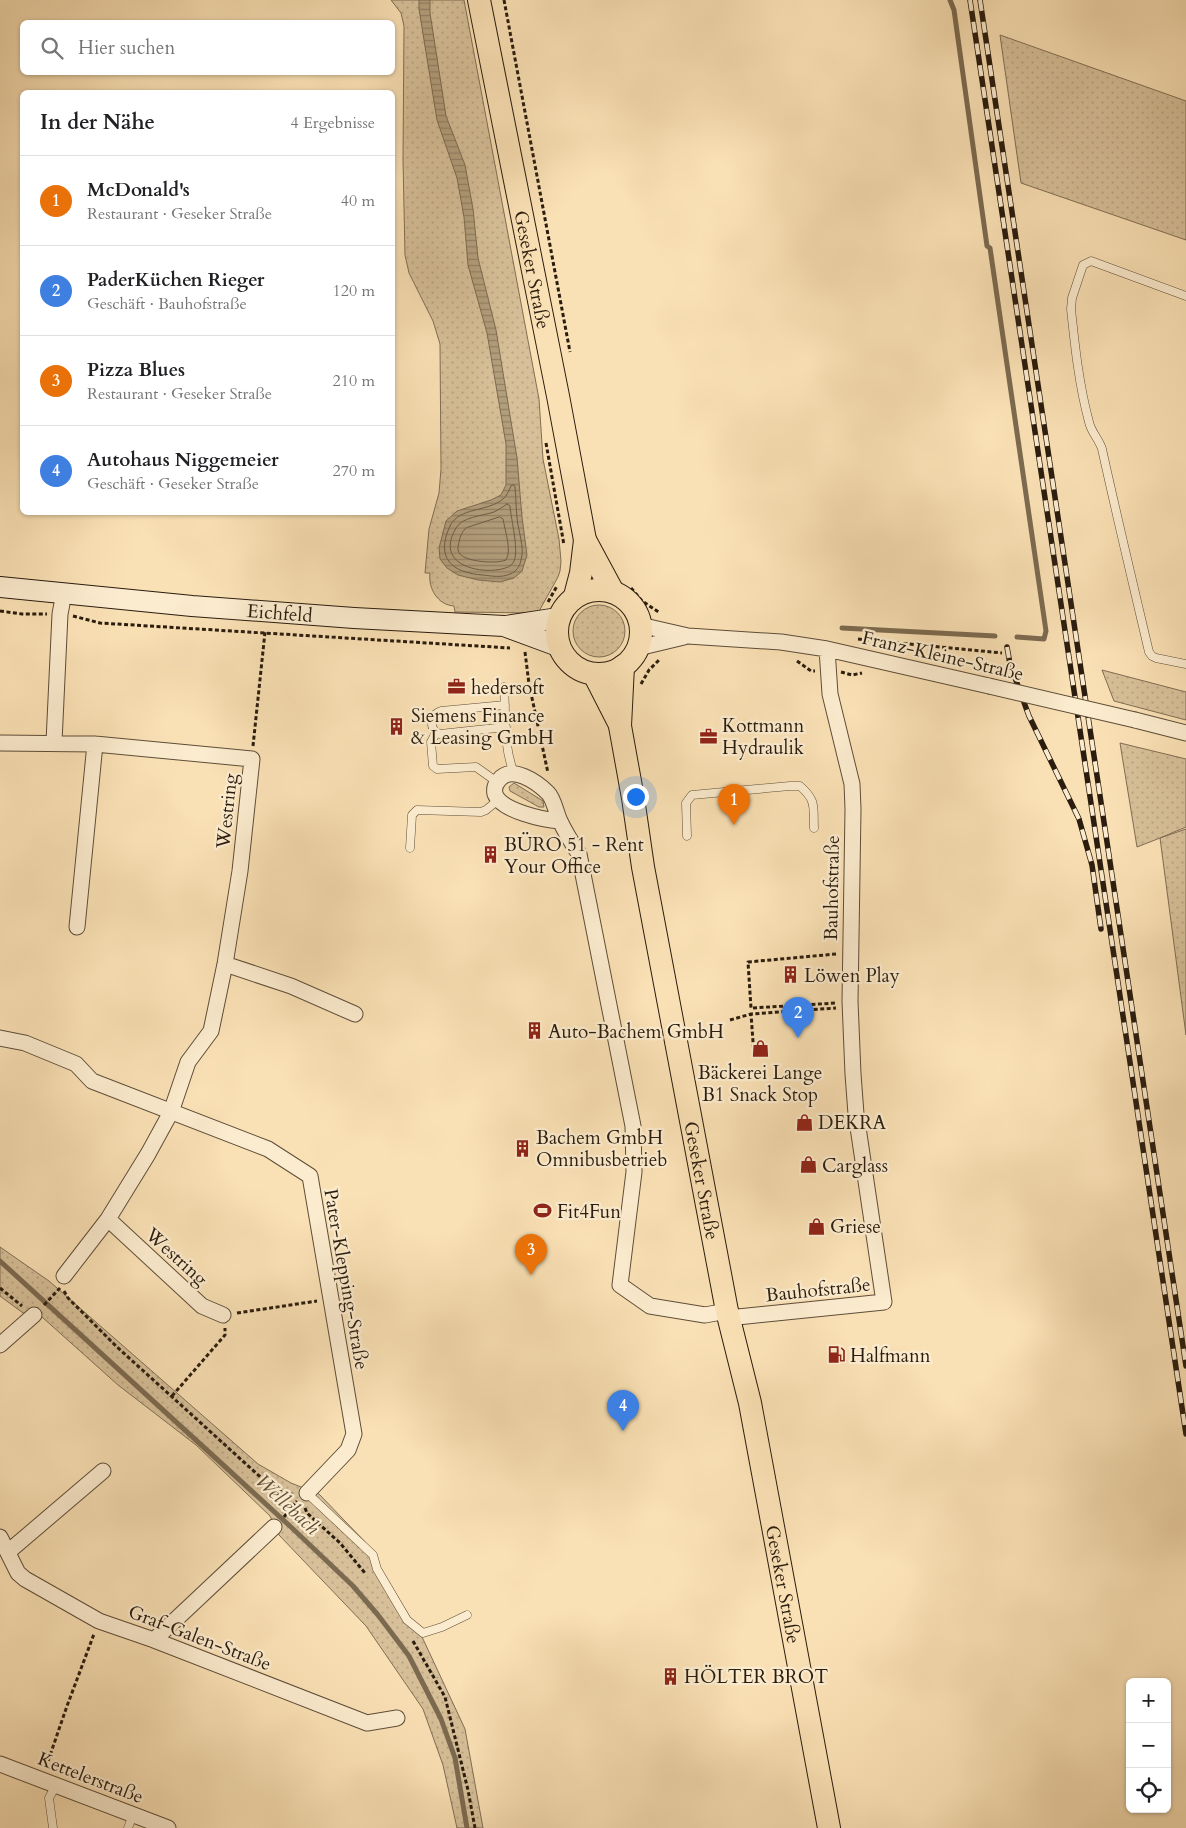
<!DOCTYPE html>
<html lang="de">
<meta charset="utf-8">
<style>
body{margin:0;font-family:Cardo,serif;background:#f6f6f6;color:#202124}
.controls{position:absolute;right:15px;bottom:15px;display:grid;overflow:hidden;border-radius:8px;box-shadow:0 1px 4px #0004}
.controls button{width:45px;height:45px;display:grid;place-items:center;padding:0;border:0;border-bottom:1px solid #e0e0e0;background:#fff;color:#202124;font:25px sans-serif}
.you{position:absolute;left:635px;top:796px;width:18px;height:18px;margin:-12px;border:4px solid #fff;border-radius:50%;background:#1a73e8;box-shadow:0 0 0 8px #1a73e833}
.badge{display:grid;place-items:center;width:32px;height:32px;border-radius:50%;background:#8f2418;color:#fff;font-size:16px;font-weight:700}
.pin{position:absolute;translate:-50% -41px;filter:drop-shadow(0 1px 2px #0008)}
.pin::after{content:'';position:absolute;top:26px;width:18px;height:15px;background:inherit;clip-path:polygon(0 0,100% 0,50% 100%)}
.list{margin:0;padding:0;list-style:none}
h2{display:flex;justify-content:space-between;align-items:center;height:65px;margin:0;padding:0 20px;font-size:21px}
h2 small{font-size:16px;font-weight:400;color:#757577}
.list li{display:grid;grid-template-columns:32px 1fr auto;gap:15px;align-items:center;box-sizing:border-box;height:90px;padding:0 20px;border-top:1px solid #e0e0e0}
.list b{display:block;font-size:19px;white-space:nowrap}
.list p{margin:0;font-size:16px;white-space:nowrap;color:#757577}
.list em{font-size:16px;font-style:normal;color:#757577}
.icon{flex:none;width:28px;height:28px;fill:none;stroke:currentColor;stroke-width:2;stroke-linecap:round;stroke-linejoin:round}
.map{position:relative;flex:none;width:1186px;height:1828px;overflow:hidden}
.search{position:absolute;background:#fff;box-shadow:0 1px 4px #0004;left:20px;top:20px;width:375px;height:55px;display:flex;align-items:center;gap:12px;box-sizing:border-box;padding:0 18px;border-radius:8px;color:#757577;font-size:19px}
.panel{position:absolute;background:#fff;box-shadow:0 1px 4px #0004;left:20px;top:90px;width:375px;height:425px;border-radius:8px}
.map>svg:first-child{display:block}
.grass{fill:url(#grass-dots);stroke:#806e54}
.water{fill:url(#water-rules);stroke:#7c6a50}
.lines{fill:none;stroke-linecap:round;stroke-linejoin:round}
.shore{stroke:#6e5d45;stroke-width:1}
.stream{stroke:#7c6a50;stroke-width:5}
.lane-casing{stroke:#5e4d38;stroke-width:9}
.street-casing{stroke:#5e4d38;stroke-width:17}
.secondary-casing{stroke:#2a1c0e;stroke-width:22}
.primary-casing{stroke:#2a1c0e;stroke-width:24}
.path{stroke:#2a1c0e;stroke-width:3;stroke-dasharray:4 2.5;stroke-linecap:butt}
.lane{stroke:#fceccf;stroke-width:8}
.street{stroke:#fceccf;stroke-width:15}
.secondary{stroke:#fceccf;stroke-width:20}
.primary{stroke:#fae1b5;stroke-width:22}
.rail-casing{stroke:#2a1c0e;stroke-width:5.5}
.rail{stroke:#fceccf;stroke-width:4;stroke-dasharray:11;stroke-linecap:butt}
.street-bridge-casing{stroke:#5e4d38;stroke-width:17;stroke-linecap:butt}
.street-bridge{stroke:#fceccf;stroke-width:15}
.labels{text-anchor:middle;stroke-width:4.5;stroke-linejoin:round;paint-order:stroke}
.street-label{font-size:19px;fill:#2a1c0e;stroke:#fceccf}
.poi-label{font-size:19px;fill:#2a1c0e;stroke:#fceccf;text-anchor:start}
.water-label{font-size:20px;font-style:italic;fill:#61503a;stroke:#fceccf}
</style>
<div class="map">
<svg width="1186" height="1828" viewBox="0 0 1186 1828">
<defs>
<pattern id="grass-dots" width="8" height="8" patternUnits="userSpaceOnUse" patternTransform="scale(1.25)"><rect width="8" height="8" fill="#d7c099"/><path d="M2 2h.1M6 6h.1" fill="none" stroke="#b9a483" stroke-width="1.8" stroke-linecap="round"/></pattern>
<pattern id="water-rules" width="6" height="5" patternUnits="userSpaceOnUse" patternTransform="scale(1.25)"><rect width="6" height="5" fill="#b39e7c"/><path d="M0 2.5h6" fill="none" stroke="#928064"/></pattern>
</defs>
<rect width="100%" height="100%" fill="#fae1b5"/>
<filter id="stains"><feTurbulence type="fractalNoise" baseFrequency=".004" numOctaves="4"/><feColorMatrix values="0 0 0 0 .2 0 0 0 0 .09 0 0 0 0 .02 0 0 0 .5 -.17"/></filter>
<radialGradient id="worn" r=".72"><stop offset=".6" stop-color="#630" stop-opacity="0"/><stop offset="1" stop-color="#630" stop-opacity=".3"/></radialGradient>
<path class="grass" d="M391,0h73l75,399 4,60 16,80 2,22 -1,10 -2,6 -20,36 -83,-1 -1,-6c-16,-1 -26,-17 -24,-33h-5l4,-44 10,-36 2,-24 -1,-125 -7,-23 -24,-48 -4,-18 -2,-95 1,-134 -3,-13z
M1000,35l186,66v139l-165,-57z
M573 631a26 26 0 1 1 52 0a26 26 0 1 1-52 0Z
M1102,670l84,22v28l-72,-19z
M1120,743l66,16v68l-26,11 26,-9v206l-26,-197 -23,9z
M514,783l29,18 1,6h-5l-29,-16 -1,-4z
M0,1247l49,34 209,183 33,19 28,11 51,53 13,25 40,67 42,90 18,99h-26l-14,-63 -20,-56 -57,-83 -87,-91 -9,-19 -74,-71 -78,-60 -76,-68 -8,4 -34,-25z"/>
<path class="water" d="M419,0h11v13l16,103 19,49 8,44 5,49 18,72 21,128 5,59 5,38 -5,16 -8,7 -14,4 -22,-2 -20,-5 -11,-7 -7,-9 -1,-11 7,-27 11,-10 34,-11 10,-5 5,-10v-41l-19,-111 -19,-68 -4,-48 -7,-39 -20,-58 -18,-111z"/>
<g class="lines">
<path class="shore" d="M514,485l1,2c1,11 1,21 2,31 1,13 8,29 4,42 -1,6 -5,12 -11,14 -9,4 -18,2 -27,1 -31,-2 -48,-17 -33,-49 9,-19 38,-14 53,-27 4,-3 6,-9 8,-13z
M507,504l3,2c1,14 10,47 3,57 -8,14 -84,11 -57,-35 6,-11 26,-12 38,-16 4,-2 9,-5 13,-8z
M500,517l3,2c2,12 9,31 3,41 -10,4 -39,2 -46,-6 -3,-4 -2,-8 -1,-12 1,-6 3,-10 7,-14z"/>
<path class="stream" d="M950,0l4,10 33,236 3,2 56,383 -2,8 -27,-2
M842,628l153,8
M0,1261l291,266 62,59 25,29 31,41 32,63 14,39 12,70"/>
<defs>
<path id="lane" d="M1186,296l-95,-35 -8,4 -11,33 -1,11c4,38 8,76 18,113 2,10 10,17 13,27 15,68 31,135 47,203l3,4 4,2 30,6
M504,687c2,28 -1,59 10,86
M505,705l-64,6c-11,3 -13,19 -1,23l66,-7
M436,733l-5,9 2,24 4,3 39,-2 21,15
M687,836l-1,-33 6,-8 98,-9h10c17,15 13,21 14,42
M410,848l2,-33 5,-5 64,2 5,-2 12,-10
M307,1493l66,62 4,14 30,51 16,13 19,-6 25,-12
M53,1828l-4,-30 7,-13
M128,1828l5,-13"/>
<path id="street" d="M640,625l48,11 93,6 46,7 162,37
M638,648l46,-11
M1135,720l51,13
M54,742l6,-128 4,-21
M0,743l95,1 157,15 -12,112 -15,93 -14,67 -23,31 -17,50 -23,42 -40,65 -44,57
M560,821c-16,-1 -59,-10 -65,-27 -1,-5 0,-10 4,-14 12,-16 38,2 49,13 6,6 8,20 12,28 5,11 12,22 19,33l54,272 1,46 -14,113 30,21 55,9 22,-4
M77,927l18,-183
M225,964l66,22 64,28
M0,1038l25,5 51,21 16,17 176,68 42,27 44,258 -6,16 -41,43
M108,1219l94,87 21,9
M728,1318l156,-16 -28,-188 -3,-40 -3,-73 3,-192 -1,-25 -22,-90 -3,-45
M0,1345l34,-30
M0,1537l18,36 7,6 74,42 55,19 213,83 30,-5
M8,1552l95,-81
M154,1640l120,-113
M0,1764l168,64"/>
<g id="secondary">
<path id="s1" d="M0,587l192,19 162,12 150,8 54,20"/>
<path d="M506,626l52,-8"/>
</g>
<g id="primary">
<path id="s2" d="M479,0l79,396 27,144 28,52"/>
<circle cx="599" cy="632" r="42"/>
<path d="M575,596l6,-23 4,-33"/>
<path id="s3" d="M623,666l-3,60 13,72 10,69 84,444 23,92 79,425"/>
<path d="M594,674l26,51"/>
</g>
</defs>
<use href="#lane" class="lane-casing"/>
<use href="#street" class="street-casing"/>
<use href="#secondary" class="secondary-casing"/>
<use href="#primary" class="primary-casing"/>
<path class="path" d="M504,0l66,352
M546,443l18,102
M631,588l11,13 18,12
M548,602l9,-16
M0,611l22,3h25
M73,616l27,7 410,25
M858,639l144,14
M525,652l4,32 19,89
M797,661l14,10h4
M559,663l11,8 5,6
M841,672l11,3 10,-2
M641,684l8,-14 11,-11
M253,746l12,-114
M836,954l-88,8 3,46 86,-5
M730,1020l21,-6
M754,1055l-3,-41 85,-6
M0,1288l22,18
M64,1291l4,7 49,49 150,136 26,12
M44,1305l16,-17
M237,1313l80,-12
M172,1396l53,-61v-7
M305,1508l2,5 33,30 25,30
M284,1517l13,-16
M413,1641l32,56 23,93 7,38
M46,1767l21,-61 27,-72"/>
<use href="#lane" class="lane"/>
<use href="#street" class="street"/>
<use href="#secondary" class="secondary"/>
<use href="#primary" class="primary"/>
<defs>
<path id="rail" d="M970,0l216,1434
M980,0l206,1366
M1007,647l3,17 19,52 50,103 13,46 9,64"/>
</defs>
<use href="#rail" class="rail-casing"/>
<use href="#rail" class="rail"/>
<defs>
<path id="street-bridge" d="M989,686l146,34"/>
</defs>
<use href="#street-bridge" class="street-bridge-casing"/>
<use href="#street-bridge" class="street-bridge"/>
</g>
<defs>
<symbol id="office-bare" viewBox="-9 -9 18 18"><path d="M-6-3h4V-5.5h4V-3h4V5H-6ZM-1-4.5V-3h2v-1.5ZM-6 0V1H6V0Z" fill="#8f2418" stroke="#fceccf" stroke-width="2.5" paint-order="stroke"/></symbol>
<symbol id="building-bare" viewBox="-9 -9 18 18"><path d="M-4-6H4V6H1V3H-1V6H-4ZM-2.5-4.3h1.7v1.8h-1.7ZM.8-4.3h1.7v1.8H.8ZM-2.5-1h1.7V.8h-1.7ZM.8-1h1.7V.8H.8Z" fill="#8f2418" stroke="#fceccf" stroke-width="2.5" paint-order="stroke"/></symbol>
<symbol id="shop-bare" viewBox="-9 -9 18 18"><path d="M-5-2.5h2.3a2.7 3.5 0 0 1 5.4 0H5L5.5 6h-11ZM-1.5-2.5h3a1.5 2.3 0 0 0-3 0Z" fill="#8f2418" stroke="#fceccf" stroke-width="2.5" paint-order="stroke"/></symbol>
<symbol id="stadium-bare" viewBox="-9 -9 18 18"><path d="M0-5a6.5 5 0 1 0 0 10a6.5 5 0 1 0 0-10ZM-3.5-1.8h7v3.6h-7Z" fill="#8f2418" stroke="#fceccf" stroke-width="2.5" paint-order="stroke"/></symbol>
<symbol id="fuel-bare" viewBox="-9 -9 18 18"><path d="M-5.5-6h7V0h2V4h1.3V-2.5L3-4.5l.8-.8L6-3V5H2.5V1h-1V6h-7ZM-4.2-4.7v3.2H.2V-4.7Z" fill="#8f2418" stroke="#fceccf" stroke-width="2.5" paint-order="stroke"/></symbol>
</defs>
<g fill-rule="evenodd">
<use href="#office-bare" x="444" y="674" width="25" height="25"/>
<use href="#building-bare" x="384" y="714" width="25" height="25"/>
<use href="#office-bare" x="696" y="724" width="25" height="25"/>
<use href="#building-bare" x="478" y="842" width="25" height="25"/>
<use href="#building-bare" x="778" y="962" width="25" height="25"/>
<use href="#building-bare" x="522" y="1018" width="25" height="25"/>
<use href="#shop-bare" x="748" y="1036" width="25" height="25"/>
<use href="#shop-bare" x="792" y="1110" width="25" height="25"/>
<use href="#building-bare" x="510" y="1136" width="25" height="25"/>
<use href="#shop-bare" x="796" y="1152" width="25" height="25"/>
<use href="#stadium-bare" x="530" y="1198" width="25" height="25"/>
<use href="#shop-bare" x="804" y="1214" width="25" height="25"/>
<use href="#fuel-bare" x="824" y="1342" width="25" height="25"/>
<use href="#building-bare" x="658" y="1664" width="25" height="25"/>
</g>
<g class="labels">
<g class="street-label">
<text dy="7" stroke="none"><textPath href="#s2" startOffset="275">Geseker Straße</textPath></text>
<text dy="7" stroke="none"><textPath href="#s1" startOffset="281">Eichfeld</textPath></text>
<text transform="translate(943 655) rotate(13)" y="7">Franz-Kleine-Straße</text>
<text transform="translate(226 811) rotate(-84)" y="7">Westring</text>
<text transform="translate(831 888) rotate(-89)" y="7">Bauhofstraße</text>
<text dy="7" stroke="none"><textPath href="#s3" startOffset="522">Geseker Straße</textPath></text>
<text transform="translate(177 1256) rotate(42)" y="7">Westring</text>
<text transform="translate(347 1279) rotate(80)" y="7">Pater-Klepping-Straße</text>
<text transform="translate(818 1289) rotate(-6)" y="7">Bauhofstraße</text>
<text dy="7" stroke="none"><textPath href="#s3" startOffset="934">Geseker Straße</textPath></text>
<text transform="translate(200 1637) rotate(21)" y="7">Graf-Galen-Straße</text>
<text transform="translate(91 1777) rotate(21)" y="7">Kettelerstraße</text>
</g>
<g class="poi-label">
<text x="471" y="694">hedersoft</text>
<text x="411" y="722">Siemens Finance<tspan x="411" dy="22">&amp; Leasing GmbH</tspan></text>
<text x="722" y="732">Kottmann<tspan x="722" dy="22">Hydraulik</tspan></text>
<text x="504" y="851">BÜRO 51 - Rent<tspan x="504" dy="22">Your Office</tspan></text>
<text x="804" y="982">Löwen Play</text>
<text x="548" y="1038">Auto-Bachem GmbH</text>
<text x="760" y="1079" text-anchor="middle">Bäckerei Lange<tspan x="760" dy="22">B1 Snack Stop</tspan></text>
<text x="818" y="1129">DEKRA</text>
<text x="536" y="1144">Bachem GmbH<tspan x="536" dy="22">Omnibusbetrieb</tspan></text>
<text x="822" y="1172">Carglass</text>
<text x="557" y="1218">Fit4Fun</text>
<text x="830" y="1233">Griese</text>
<text x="850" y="1362">Halfmann</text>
<text x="684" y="1683">HÖLTER BROT</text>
</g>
<g class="water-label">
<text transform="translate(288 1504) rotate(43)" y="7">Wellebach</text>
</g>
</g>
<rect width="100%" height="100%" filter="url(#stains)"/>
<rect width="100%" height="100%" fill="url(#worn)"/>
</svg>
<div class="controls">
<button>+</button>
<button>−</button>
<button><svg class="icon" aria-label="locate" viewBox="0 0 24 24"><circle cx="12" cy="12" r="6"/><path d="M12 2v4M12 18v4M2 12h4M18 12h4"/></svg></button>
</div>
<div class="you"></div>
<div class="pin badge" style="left:734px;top:825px;background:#e8710a">1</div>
<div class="pin badge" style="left:798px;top:1038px;background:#3f7fe0">2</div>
<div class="pin badge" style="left:531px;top:1275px;background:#e8710a">3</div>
<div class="pin badge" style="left:623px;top:1431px;background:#3f7fe0">4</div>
<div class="search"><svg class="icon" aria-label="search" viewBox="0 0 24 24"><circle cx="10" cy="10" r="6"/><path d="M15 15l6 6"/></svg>Hier suchen</div>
<section class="panel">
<h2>In der Nähe<small>4 Ergebnisse</small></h2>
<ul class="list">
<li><span class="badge" style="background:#e8710a">1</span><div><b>McDonald's</b><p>Restaurant · Geseker Straße</p></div><em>40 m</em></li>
<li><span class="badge" style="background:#3f7fe0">2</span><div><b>PaderKüchen Rieger</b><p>Geschäft · Bauhofstraße</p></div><em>120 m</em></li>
<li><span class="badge" style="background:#e8710a">3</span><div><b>Pizza Blues</b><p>Restaurant · Geseker Straße</p></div><em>210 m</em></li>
<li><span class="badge" style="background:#3f7fe0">4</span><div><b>Autohaus Niggemeier</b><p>Geschäft · Geseker Straße</p></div><em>270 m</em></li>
</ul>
</section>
</div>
